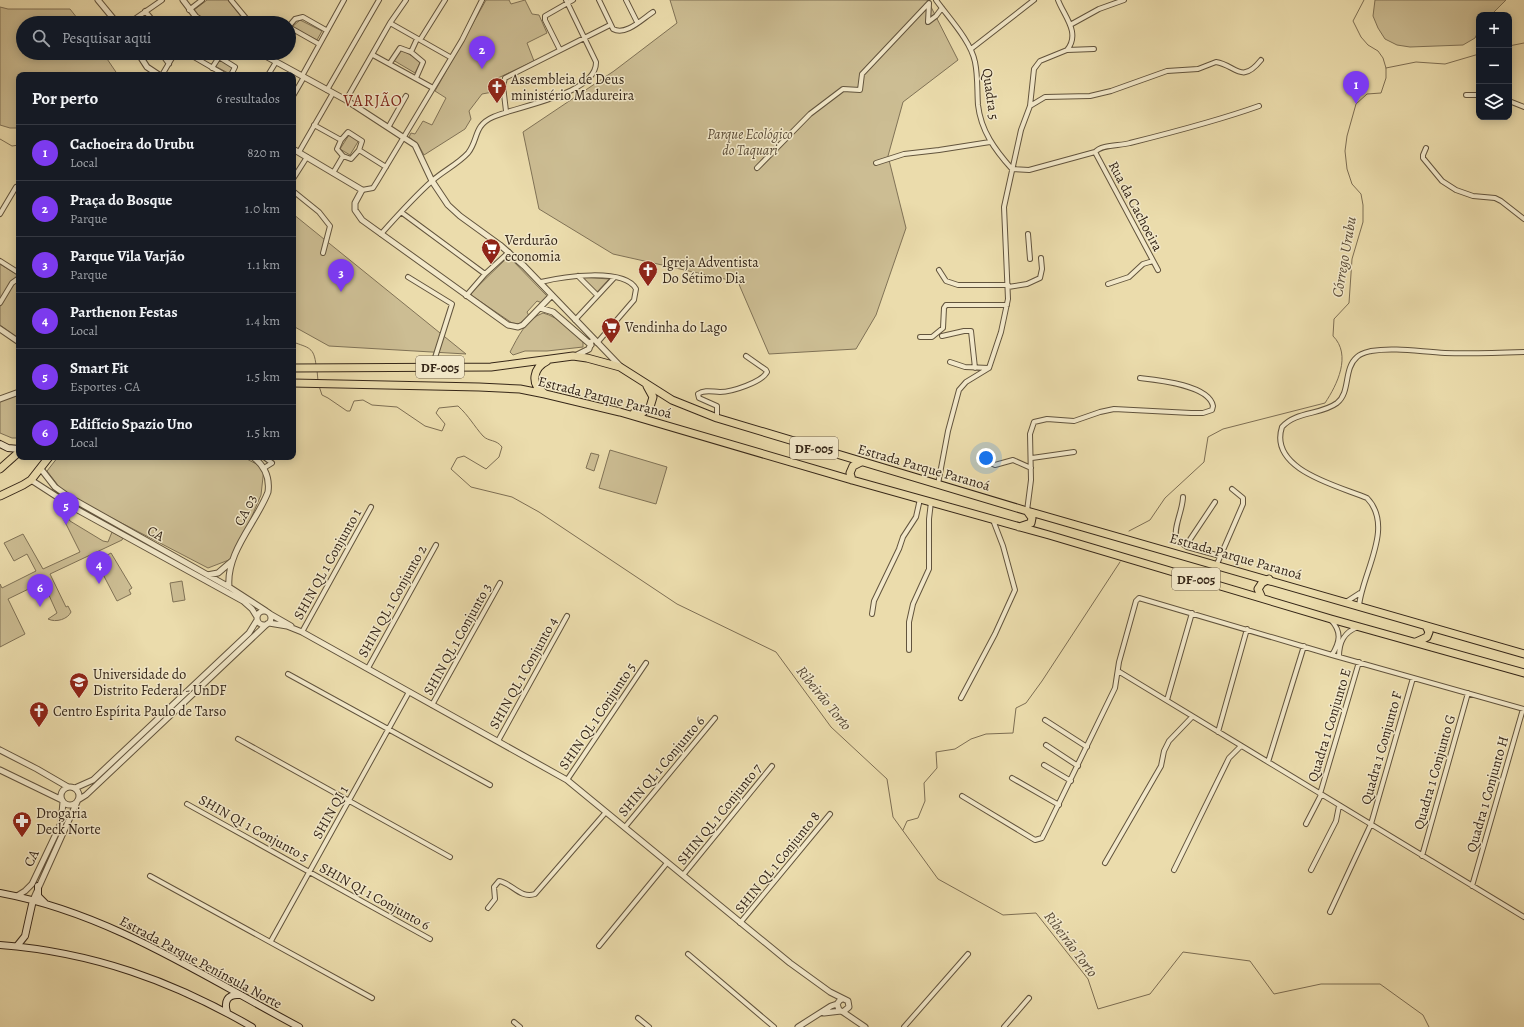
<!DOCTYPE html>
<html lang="pt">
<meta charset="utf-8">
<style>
body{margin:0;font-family:Alegreya,serif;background:#242831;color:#f1f3f6}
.controls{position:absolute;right:12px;top:12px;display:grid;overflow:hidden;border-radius:8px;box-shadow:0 2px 10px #0003}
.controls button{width:36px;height:36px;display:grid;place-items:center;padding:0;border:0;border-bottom:1px solid #363941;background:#171b24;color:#f1f3f6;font:20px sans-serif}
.you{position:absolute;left:986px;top:458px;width:14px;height:14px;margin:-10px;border:3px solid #fff;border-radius:50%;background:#1a73e8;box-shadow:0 0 0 6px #1a73e833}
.badge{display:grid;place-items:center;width:26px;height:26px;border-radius:50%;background:#7c3aed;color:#fff;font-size:13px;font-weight:700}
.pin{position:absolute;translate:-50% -33px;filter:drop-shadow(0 1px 2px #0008)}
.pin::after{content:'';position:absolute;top:21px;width:14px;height:12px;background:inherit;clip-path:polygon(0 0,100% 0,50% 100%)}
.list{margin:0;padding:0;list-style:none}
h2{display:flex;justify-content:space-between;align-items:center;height:52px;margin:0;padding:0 16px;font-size:17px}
h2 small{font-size:13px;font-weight:400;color:#9ea1a6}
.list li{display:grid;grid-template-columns:26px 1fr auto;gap:12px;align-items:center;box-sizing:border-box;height:56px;padding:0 16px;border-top:1px solid #363941}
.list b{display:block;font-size:15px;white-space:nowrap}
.list p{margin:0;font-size:13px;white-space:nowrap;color:#9ea1a6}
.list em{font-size:13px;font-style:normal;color:#9ea1a6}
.icon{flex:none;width:22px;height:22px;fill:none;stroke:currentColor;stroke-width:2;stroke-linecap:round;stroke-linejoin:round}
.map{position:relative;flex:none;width:1524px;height:1027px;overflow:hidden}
.search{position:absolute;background:#171b24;box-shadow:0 2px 10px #0003;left:16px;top:16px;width:280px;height:44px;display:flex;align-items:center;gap:10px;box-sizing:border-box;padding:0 14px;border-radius:22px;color:#9ea1a6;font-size:15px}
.panel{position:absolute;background:#171b24;box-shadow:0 2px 10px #0003;left:16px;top:72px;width:280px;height:388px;border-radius:8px}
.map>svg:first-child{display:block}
.green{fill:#ccbd93;stroke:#807256}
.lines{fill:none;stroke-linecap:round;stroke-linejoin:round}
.stream{stroke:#7d6e53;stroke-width:1}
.minor-casing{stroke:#62543d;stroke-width:6}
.tertiary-casing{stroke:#62543d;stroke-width:7}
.secondary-casing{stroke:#352618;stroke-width:8}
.primary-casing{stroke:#352618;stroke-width:9}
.minor{stroke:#f2e8c9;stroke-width:4}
.tertiary{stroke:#f2e8c9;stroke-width:5}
.secondary{stroke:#f2e8c9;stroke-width:6}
.primary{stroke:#ebdcac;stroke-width:7}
.labels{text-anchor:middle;stroke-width:3;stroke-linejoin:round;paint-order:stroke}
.shield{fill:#f2e8c9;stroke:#6e604d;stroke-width:1}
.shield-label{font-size:13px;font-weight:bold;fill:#352618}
.poi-label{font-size:14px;fill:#352618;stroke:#f2e8c9;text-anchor:start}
.street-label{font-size:14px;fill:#352618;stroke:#f2e8c9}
.park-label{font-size:14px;font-style:italic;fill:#5b4c37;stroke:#f2e8c9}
.water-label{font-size:15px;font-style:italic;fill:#594a35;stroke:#f2e8c9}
.quarter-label{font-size:16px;letter-spacing:1px;fill:#7a1f14;stroke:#f2e8c9}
</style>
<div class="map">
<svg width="1524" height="1027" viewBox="0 0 1524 1027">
<rect width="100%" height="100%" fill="#ebdcac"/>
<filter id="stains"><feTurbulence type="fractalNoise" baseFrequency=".005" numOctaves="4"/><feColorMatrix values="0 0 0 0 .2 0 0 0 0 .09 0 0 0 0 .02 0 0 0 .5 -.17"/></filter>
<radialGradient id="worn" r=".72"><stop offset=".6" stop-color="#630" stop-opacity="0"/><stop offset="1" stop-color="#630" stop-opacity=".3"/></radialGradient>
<path class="green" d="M207,0h21l18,23c-16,0 -44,5 -52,-13z
M486,0h23l2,4 14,-4 7,14 7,1 8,18 -20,10 7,18 -36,17v13l-16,3 -13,17 2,8 -6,10 -41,26 -6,-11 -9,-7 2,-4 4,1 8,-13 9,4 14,-27 -11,-7z
M670,0h257l2,3 29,57 -55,42 -15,54 18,72 -30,87 -20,34 -87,5 -31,-72 -125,-28 -74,-45 -16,-77 91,-61 63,-48z
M1375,0h131l-15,15h-12v15l-4,8 -12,7 -53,2 -13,-2 -12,-6 -7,-11 -5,-12z
M0,7l8,2h62l11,14h-58v30h80l15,22h-99v53h-9l-10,-3z
M300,20l22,11 -5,9 -25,-13z
M400,49l21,12 -6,12 -22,-13z
M220,59l14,8 -4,7 -15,-8z
M349,135l10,5 -9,15 -10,-6z
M293,214l173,140 -137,-8 -36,-20z
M507,258h3l37,38 -5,7 -5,-2 -10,11 2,4 -10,8 -7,-1 -41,-28 1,-3z
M0,264l19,12v63l-19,-14z
M581,277l28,2 -12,13z
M543,313c16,4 28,18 40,29v5l-36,4h-22l-12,4 -3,-3c8,-15 16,-33 33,-39z
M19,392v46h-7l-12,-5v-33z
M610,450l57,17 -11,37 -57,-16z
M591,453l8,2 -5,16 -8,-3z
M58,457h185l21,11 -3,27 -27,63 -26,10 -144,-75 -17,-22z
M68,510h4l2,3 -6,5 2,3 33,20 5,1 4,-10 11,6 -1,2 -72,34 16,33 2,-1 3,6c-3,7 -15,11 -23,7l9,-6 -14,-31 -35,17 17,35 -25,13v-63l2,4 34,-17 -9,-17 -13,7 -10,-18 19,-9 20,35 37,-17 -19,-38z
M111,553l21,35 -3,2 2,4 -14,7 -21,-40z
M182,581l3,19 -12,2 -3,-19z"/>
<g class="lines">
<path class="stream" d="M1509,46l15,-3
M1386,68l30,-6 29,2 34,-10
M0,139l12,7 7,-1
M293,342c16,6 21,5 23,23
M317,370l1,11
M319,386l3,9 6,3 19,13h3l4,-10 9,-1 9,5 25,2 28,19 17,5 3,-7 -9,-11 3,-5 19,-2c11,10 16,20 25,30 6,6 13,3 19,11l-3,10 -13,12 -22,-13 -7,2 -6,11 20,18 41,10 27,15 138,92 99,48 55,75 56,52 6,38 45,62 65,36 33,-2 52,66 10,30 52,-15 33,-42 67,9 24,33 47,-10h59l43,31 6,12
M1129,531l21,-11 15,-22 39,-36 4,-25 15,-8 102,-26c12,-18 27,-48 8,-67l1,-17 15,-16 3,-44 11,-37v-17l-2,-11 -9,-10 -5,-15 -2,-18 2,-15 9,-32 11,-10 14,-1 5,-15v-10l-3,-10 -5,-7 -10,-6 -7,-8 -8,-16 11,-21
M903,830l4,-9 11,-3 7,-17 -1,-18 13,-15 -1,-16 19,-3 16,-10 15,-5 27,-1 3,-25 10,-5 16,-22 78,-119"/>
<defs>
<path id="minor" d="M231,0l19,23
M599,0l14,29c13,7 29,-10 40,-17
M626,0l11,22
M936,0c12,17 35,41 39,62 3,14 2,29 3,43 3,26 17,45 34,64l17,1 66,-18c7,-8 25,-6 35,-9 44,-11 87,-22 129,-37
M189,10l13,-10
M145,11l10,12
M129,23l33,-23
M390,23l60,34
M1070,25l29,-16 25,-9
M289,26l6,-7 8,-2 23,13
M289,27l30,17
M420,40l25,-40
M971,49l63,-49
M560,50l-15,-30v-4l28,-16
M1067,50l27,-1
M411,52l6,-13
M161,53l8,11
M187,53l38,22
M373,55l60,33
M390,63l10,-15 11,4 12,10 -7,16
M212,68l7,-11 16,10 -4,8
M162,75l13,-22
M268,75l8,-13
M302,76l42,-76
M327,90l52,-90
M1466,95h13
M293,96l11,-19
M346,100l44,-77 16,-23
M1509,101l15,6
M1030,106l15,-9 45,-1 21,-5 56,-20 31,-2 18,-7c20,3 25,23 45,-2
M506,111l-3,-25 2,-8 105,-53
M314,125l27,15
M389,126l17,-30
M348,132l14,9 -3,9 -8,9 -8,-3 -6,-7 4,-9z
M1426,148l-3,7v3l19,23 14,9 17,6 22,2 6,3 23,18
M359,150l27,17
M299,152l34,-59
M1095,152l63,118
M876,163l28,-9 35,-4 51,-8
M757,168l53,-54 33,-25 17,1 2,-16 67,-71 -1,19 8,-6 6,-8
M333,173l10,-17
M293,179l14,-22
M362,190l11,-2 5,-8 84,-140 20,-40
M293,191l26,21 11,14 -7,27
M401,212l84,62
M0,214l16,-27
M381,234c16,-18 33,-37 51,-53 11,-10 26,-17 36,-28 11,-14 5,-27 25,-36 23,-11 104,-22 103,-55l-30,-62
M1028,234l2,25
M0,261l19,12
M939,270l7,11 12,4h50
M578,276l19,19
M408,277l44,27 -20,63
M541,282c20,-5 83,-15 95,7l-2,11 -37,43
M1108,284l21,-7 14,-13 10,-3
M1008,287l19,-3 13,-6 2,-9 -1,-11
M466,296l19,-22 24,-22
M0,303l12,-20 7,-5
M575,320l39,-42
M942,336l22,-5h7l4,37
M920,337h12l11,-9 1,-20 2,-3h61
M950,362l15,5 24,1
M717,418v-12l-18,-8 -1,-4c7,-5 15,-2 22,-2 12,0 42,-10 47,-20l-1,-2 -20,-14
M264,457l8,6 -8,5
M1032,458l42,-6
M989,462l6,3 18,-5 18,8
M938,484l10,-53 11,-41 7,-8 23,-14 12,-36 7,-33 -4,-92 17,-77 9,-24 4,-37 6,-8 27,-11c14,-17 -3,-34 -9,-50
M1183,497c0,13 -11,33 -6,43l10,7
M1215,502l-28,42v3l33,9
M1027,511l4,-31 -1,-46 4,-12 13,-3 27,2 26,-9 14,-3 77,4h12l9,-3 1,-4c-4,-21 -55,-26 -73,-28
M1217,564l26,-60v-6l-11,-9
M1346,602l14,-9
M1359,606c3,-33 36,-79 8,-108 -28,-12 -99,-28 -85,-71 14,-16 39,-12 55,-24 14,-11 6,-34 20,-46 4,-4 10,-5 14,-6 24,-4 50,1 74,2 26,1 53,0 79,-1
M872,614l2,-13 25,-52 4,-12 13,-20 4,-18
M1331,620c11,12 9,22 1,35
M302,632l69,-125
M909,650v-28l4,-18 16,-35v-50l2,-17
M1339,657c0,-15 5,-25 19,-30
M368,668l68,-123
M1118,671l406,246
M288,674l202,111
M961,698l34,-64 20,-44 -12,-44 -10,-26
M1167,700l25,-87
M432,705l68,-122
M1045,720l42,27
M1218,732l29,-103
M238,739l212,118
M498,741l69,-125
M1046,745l32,21
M1268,762l36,-116
M1044,765l27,16
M1012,778l47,27
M567,780l79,-117
M1320,794l39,-132
M962,796l68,41 5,3 7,-2 73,-150 4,-26 17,-61 3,-3 193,57 192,54
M187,804l243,135
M1306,824l15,-29
M625,827l90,-109
M1422,856l46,-163
M1105,863l56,-97 3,-15 5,-10 23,-24
M1174,870l55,-112 12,-12
M1311,870l25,-49 3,-15
M683,875l89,-109
M150,876l222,122
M1472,886l51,-177
M488,908l7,-9 -1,-12 5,-6c13,2 21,18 36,13l71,-82
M1330,912l41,-88 42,-146
M740,923l90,-109
M271,941l138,-249
M599,946l68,-83
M688,954l86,73
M638,1018l11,9
M514,1022l6,5
M904,1027l64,-73
M1004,1027l25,-29"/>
<path id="tertiary" d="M98,0l19,23
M183,0l13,17 10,6
M138,53l9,14 12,8
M260,53l86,47 69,45 17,36 16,24 12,11 40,29 24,21 96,100
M293,149l69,41 -7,13v7l7,10 146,105 10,2 5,-2 29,-30
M540,308l13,4 38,33
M0,329l19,13
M577,355l12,-6 2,-7
M0,399l19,-7
M41,469l14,18 14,10 160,90 37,24
M31,480l45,29 167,92 9,8 5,8
M207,575l11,-2 14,-12
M229,587c-3,-35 27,-64 39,-95 2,-15 -3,-26 -15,-35
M257 618a7 7 0 1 1 14 0a7 7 0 1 1-14 0Z
M270,614l21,12
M269,623l18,3 15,6 265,148 223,183 40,29 18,9 1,6 -6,5 -4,-2 -2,-6 3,-4 3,-1
M0,750l37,19 31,18
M0,770l62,30
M61 796a9 9 0 1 1 18 0a9 9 0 1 1-18 0Z
M75,788l18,-8 156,-147 8,-13
M78,800l8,-5 181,-171
M17,896l8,-5 7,-7 21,-44 8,-17 2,-21
M33,900l44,-98
M843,1012l22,15
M824,1013l17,-2
M798,1027l33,-21 6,-2"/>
<path id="secondary" d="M0,444l8,4 11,1
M38,886v10l7,7
M0,893c109,20 203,83 299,134
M0,945c92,7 173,36 252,82
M17,946l8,-10 8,-36
M227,1012c-3,-10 0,-18 12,-17"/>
<path id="primary" d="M293,368l198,-1 82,-11 14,2 33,9 52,33 45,18 310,93 497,143
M293,383l186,4 41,2 25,5 75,18 232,68 197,55 282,84 193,54
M544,393c-14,-9 -11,-25 3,-32
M634,413h8l8,-6 3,-10 -6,-11
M0,469l19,-17
M852,480l-2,-7 3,-7 8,-4
M0,496l23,-11 8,-5 18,-23
M1019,527l12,-4 1,-5 -5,-7
M1262,598l-4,-9 4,-6 7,-4
M1416,642l11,-5 2,-5 -3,-6"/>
</defs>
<use href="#minor" class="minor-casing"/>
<use href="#tertiary" class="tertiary-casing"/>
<use href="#secondary" class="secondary-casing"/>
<use href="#primary" class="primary-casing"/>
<use href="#minor" class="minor"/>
<use href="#tertiary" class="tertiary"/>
<use href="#secondary" class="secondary"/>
<use href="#primary" class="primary"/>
</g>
<defs>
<symbol id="church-pin" viewBox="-11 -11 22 30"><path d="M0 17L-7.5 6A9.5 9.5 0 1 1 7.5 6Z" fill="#8f2418" stroke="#f2e8c9"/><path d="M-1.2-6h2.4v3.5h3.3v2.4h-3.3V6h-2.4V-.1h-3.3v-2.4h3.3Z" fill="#fff"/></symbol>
<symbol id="supermarket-pin" viewBox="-11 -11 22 30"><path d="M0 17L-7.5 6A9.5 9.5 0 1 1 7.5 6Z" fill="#8f2418" stroke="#f2e8c9"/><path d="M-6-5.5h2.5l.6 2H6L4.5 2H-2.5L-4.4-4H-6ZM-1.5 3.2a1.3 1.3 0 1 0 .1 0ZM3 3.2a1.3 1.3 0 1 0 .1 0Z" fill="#fff"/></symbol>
<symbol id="university-pin" viewBox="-11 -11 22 30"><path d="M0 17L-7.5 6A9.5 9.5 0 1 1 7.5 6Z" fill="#8f2418" stroke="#f2e8c9"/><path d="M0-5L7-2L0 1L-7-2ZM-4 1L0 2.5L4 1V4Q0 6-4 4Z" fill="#fff"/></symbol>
<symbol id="pharmacy-pin" viewBox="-11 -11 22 30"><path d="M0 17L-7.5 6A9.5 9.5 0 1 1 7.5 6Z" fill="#8f2418" stroke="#f2e8c9"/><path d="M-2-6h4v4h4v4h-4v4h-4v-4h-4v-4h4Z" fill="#fff"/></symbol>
</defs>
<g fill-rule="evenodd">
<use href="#church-pin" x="486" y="76" width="22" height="30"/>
<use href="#supermarket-pin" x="480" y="237" width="22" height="30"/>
<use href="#church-pin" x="637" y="259" width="22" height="30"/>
<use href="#supermarket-pin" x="600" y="316" width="22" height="30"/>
<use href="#university-pin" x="68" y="671" width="22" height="30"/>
<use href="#church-pin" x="28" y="700" width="22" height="30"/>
<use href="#pharmacy-pin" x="11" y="810" width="22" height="30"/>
</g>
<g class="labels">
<g class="shield">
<rect x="416" y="356" width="48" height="22" rx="3"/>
<rect x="790" y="437" width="48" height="22" rx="3"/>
<rect x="1172" y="568" width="48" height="22" rx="3"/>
</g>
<g class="shield-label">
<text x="440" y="372">DF-005</text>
<text x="814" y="453">DF-005</text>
<text x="1196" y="584">DF-005</text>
</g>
<g class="poi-label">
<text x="511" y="84">Assembleia de Deus<tspan x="511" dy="16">ministério Madureira</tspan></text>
<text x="505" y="245">Verdurão<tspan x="505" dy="16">economia</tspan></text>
<text x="662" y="267">Igreja Adventista<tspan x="662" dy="16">Do Sétimo Dia</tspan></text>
<text x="625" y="332">Vendinha do Lago</text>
<text x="93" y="679">Universidade do<tspan x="93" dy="16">Distrito Federal - UnDF</tspan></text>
<text x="53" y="716">Centro Espírita Paulo de Tarso</text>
<text x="36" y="818">Drogaria<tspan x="36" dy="16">Deck Norte</tspan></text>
</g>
<g class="street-label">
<text transform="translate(991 94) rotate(82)" y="5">Quadra 5</text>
<text transform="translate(1136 206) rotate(62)" y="5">Rua da Cachoeira</text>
<text transform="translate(605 397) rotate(14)" y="5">Estrada Parque Paranoá</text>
<text transform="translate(924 467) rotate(16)" y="5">Estrada Parque Paranoá</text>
<text transform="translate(245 510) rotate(-63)" y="5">CA 03</text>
<text transform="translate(156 533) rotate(29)" y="5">CA</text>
<text transform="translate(1236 556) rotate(16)" y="5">Estrada Parque Paranoá</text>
<text transform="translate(327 564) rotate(-61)" y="5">SHIN QL 1 Conjunto 1</text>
<text transform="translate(392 601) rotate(-61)" y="5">SHIN QL 1 Conjunto 2</text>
<text transform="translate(457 639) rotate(-61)" y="5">SHIN QL 1 Conjunto 3</text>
<text transform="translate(523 673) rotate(-61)" y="5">SHIN QL 1 Conjunto 4</text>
<text transform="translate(597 716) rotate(-56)" y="5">SHIN QL 1 Conjunto 5</text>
<text transform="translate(1329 725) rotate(-73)" y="5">Quadra 1 Conjunto E</text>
<text transform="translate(1381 748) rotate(-74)" y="5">Quadra 1 Conjunto F</text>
<text transform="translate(661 766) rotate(-50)" y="5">SHIN QL 1 Conjunto 6</text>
<text transform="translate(1434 772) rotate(-74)" y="5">Quadra 1 Conjunto G</text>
<text transform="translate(1487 794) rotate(-74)" y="5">Quadra 1 Conjunto H</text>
<text transform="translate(330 812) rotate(-61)" y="5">SHIN QI 1</text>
<text transform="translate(719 814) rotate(-51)" y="5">SHIN QL 1 Conjunto 7</text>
<text transform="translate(254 828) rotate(29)" y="5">SHIN QI 1 Conjunto 5</text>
<text transform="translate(31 858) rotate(-64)" y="5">CA</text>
<text transform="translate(777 862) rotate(-51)" y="5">SHIN QL 1 Conjunto 8</text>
<text transform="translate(375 896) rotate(29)" y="5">SHIN QI 1 Conjunto 6</text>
<text transform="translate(201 962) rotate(28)" y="5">Estrada Parque Península Norte</text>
</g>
<g class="park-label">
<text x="750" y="139">Parque Ecológico<tspan x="750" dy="16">do Taquari</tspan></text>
</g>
<g class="water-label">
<text transform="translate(1344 257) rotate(-80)" y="5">Córrego Urubu</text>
<text transform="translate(824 698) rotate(51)" y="5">Ribeirão Torto</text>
<text transform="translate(1071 944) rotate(53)" y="5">Ribeirão Torto</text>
</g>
<g class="quarter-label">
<text x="373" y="106">VARJÃO</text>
</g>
</g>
<rect width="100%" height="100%" filter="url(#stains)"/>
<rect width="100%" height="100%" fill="url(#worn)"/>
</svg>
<div class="controls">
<button>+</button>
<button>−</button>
<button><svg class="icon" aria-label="layers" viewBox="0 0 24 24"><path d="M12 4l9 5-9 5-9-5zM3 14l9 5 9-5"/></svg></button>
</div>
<div class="you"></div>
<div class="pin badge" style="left:1356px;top:104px">1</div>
<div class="pin badge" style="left:482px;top:69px">2</div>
<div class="pin badge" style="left:341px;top:292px">3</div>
<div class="pin badge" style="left:99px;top:584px">4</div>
<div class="pin badge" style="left:66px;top:525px">5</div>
<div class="pin badge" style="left:40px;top:607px">6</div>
<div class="search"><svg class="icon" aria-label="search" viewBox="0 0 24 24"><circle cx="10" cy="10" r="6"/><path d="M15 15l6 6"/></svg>Pesquisar aqui</div>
<section class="panel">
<h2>Por perto<small>6 resultados</small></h2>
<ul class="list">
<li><span class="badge">1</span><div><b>Cachoeira do Urubu</b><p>Local</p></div><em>820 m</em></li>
<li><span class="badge">2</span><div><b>Praça do Bosque</b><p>Parque</p></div><em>1.0 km</em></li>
<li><span class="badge">3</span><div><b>Parque Vila Varjão</b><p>Parque</p></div><em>1.1 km</em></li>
<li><span class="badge">4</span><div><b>Parthenon Festas</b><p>Local</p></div><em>1.4 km</em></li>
<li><span class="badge">5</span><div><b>Smart Fit</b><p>Esportes · CA</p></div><em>1.5 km</em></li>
<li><span class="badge">6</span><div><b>Edifício Spazio Uno</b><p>Local</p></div><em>1.5 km</em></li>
</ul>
</section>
</div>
